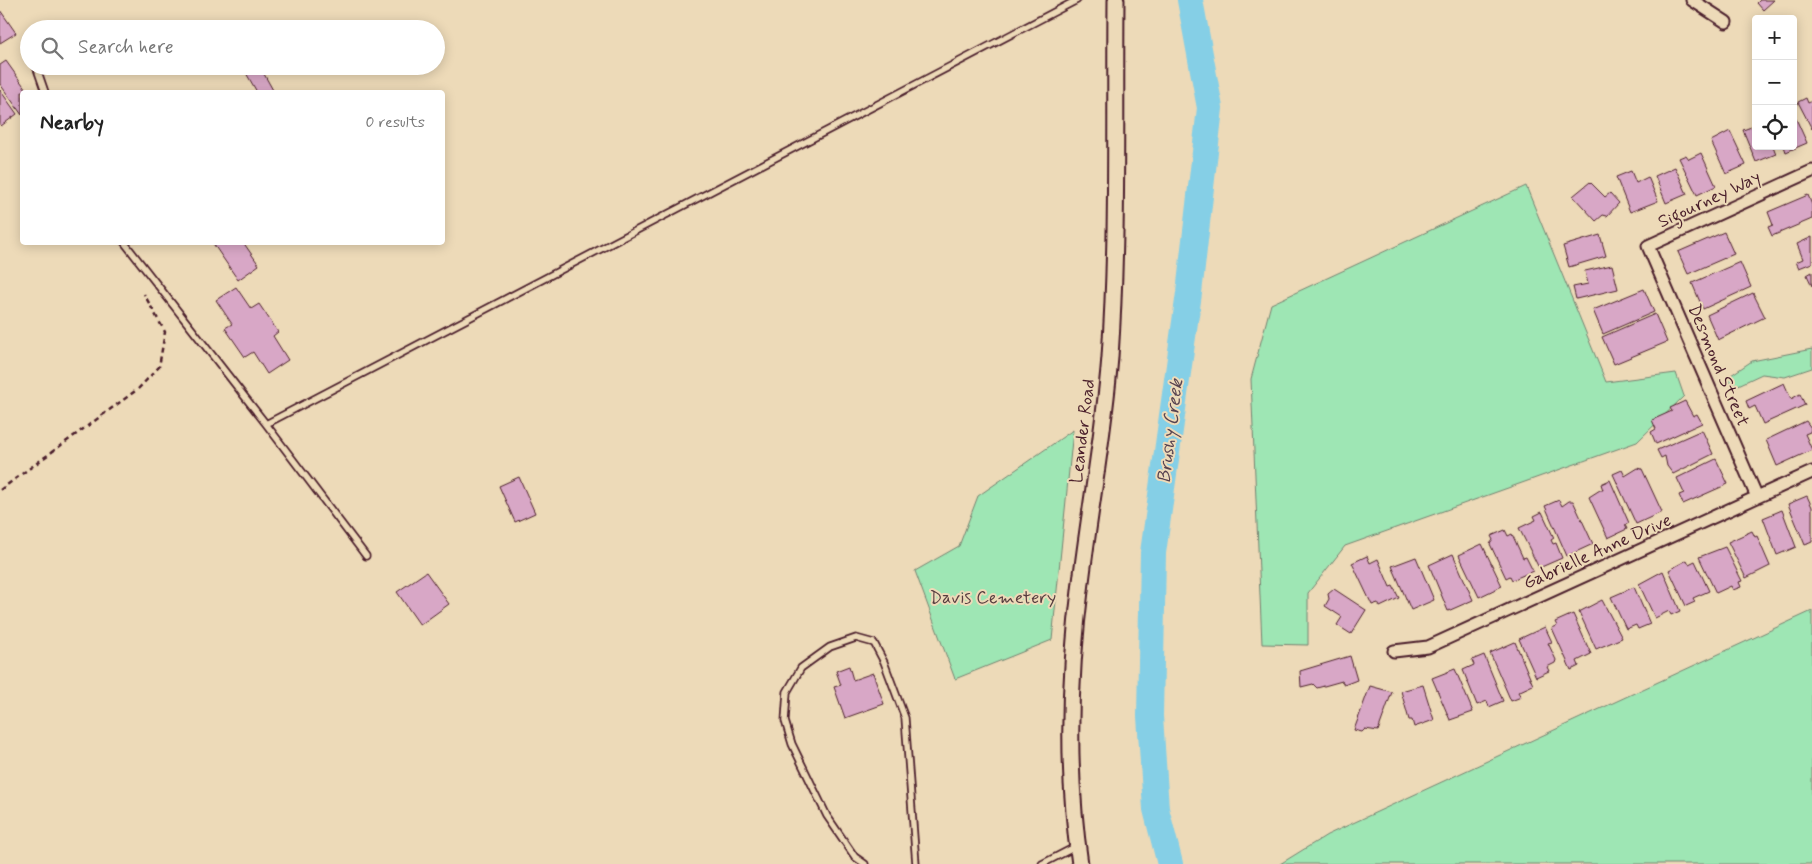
<!DOCTYPE html>
<meta charset="utf-8">
<style>
body{margin:0;font-family:Mynerve,sans-serif;background:#f6f6f6;color:#222}
.controls{position:absolute;right:15px;top:15px;display:grid;overflow:hidden;border-radius:5px;box-shadow:0 2px 12px #0003}
.controls button{width:45px;height:45px;display:grid;place-items:center;padding:0;border:0;border-bottom:1px solid #e0e0e0;background:#fff;color:#222;font:25px sans-serif}
.list{margin:0;padding:0;list-style:none}
h2{display:flex;justify-content:space-between;align-items:center;height:65px;margin:0;padding:0 20px;font-size:21px}
h2 small{font-size:16px;font-weight:400;color:#767676}
.icon{flex:none;width:28px;height:28px;fill:none;stroke:currentColor;stroke-width:2;stroke-linecap:round;stroke-linejoin:round}
.map{position:relative;flex:none;width:1812px;height:864px;overflow:hidden}
.search{position:absolute;background:#fff;box-shadow:0 2px 12px #0003;left:20px;top:20px;width:425px;height:55px;display:flex;align-items:center;gap:12px;box-sizing:border-box;padding:0 18px;border-radius:28px;color:#767676;font-size:19px}
.panel{position:absolute;background:#fff;box-shadow:0 2px 12px #0003;left:20px;top:90px;width:425px;height:155px;border-radius:5px}
.map>svg:first-child{display:block}
.green{fill:#9ee6b4;stroke:#748270}
.lines{fill:none;stroke-linecap:round;stroke-linejoin:round}
.river{stroke:#85cfe6;stroke-width:26}
.building{fill:#d8a7c6;stroke:#4a1f2b}
.service-casing{stroke:#4a1f2b;stroke-width:9}
.minor-casing{stroke:#4a1f2b;stroke-width:15}
.secondary-casing{stroke:#4a1f2b;stroke-width:19}
.path{stroke:#4a1f2b;stroke-width:2.5;stroke-dasharray:5 4;stroke-linecap:butt}
.service{stroke:#eddab8;stroke-width:5.5}
.minor{stroke:#eddab8;stroke-width:11}
.secondary{stroke:#eddab8;stroke-width:15}
.labels{text-anchor:middle;stroke-width:4;stroke-linejoin:round;paint-order:stroke}
.street-label{font-size:18px;fill:#4a1f2b;stroke:#eddab8}
.park-label{font-size:18px;fill:#573d40;stroke:#eddab8}
.water-label{font-size:19px;font-style:italic;fill:#564250;stroke:#eddab8}
</style>
<div class="map">
<svg width="1812" height="864" viewBox="0 0 1812 864">
<rect width="100%" height="100%" fill="#eddab8"/>
<filter id="ink" filterUnits="userSpaceOnUse"><feTurbulence type="fractalNoise" baseFrequency=".02" numOctaves="2"/><feDisplacementMap in="SourceGraphic" scale="10" xChannelSelector="R" yChannelSelector="G"/><feConvolveMatrix kernelMatrix="1 2 1 2 8 2 1 2 1" color-interpolation-filters="sRGB"/></filter>
<g filter="url(#ink)">
<path class="green" d="M1526,186l80,196 70,-9 8,23 -47,46 -292,104 -37,47v52l-46,-1 -11,-265 20,-75z
M1812,349v19l-27,9 -23,-3 -30,14 -4,-11 24,-16z
M1073,430l-21,210 -97,39 -40,-108 44,-25 19,-50z
M1812,611v253h-532l47,-29z"/>
<g class="lines">
<path class="river" d="M1170,864l-14,-55 -6,-93 3,-163 36,-260 21,-185 -20,-108"/>
</g>
<path class="building" d="M1760,0h14l-11,10 -6,-7z
M0,10l16,23 -16,10z
M6,61l22,31h-6v23l-22,-31v-19z
M242,66h34l-12,8 10,18h-17z
M0,90l17,24 -16,12 -1,-1z
M1806,98l2,5 4,-2v28l-14,-27z
M1793,112l14,31 -21,9 -2,-6h9z
M1754,126l2,20h17l3,8 -20,8 -13,-32z
M1730,131l16,34 -20,9 -15,-33z
M1701,153l15,33 -19,9 -18,-37 7,-3 3,4z
M1675,167l12,27 -21,9 -11,-27z
M1631,171l5,12 12,-6 10,24 -28,11 -14,-35z
M1590,182l15,15 5,-4 9,10 -12,13 -4,-1 -7,6 -23,-25z
M1808,195l4,10v14l-40,17 -4,-9 5,-2 -5,-13z
M1724,232l10,22 -46,20 -10,-22z
M1600,235l6,21 -37,11 -6,-21z
M1812,237v26l-13,5 -3,-6 7,-3 -6,-15z
M212,242h31l16,23 -21,15z
M1740,262l11,25 -48,22 -11,-26z
M1612,265l6,24 -42,10 -3,-12 15,-3 -3,-13z
M1812,272v14l-5,-11z
M236,287l15,22 8,-5 19,28 -5,4 15,24 -21,14 -14,-22 -8,5 -20,-29 7,-4 -16,-24z
M1644,289l10,23 -51,22 -10,-24z
M1753,293l12,24 -47,23 -11,-25z
M1655,314l12,28 -53,22 -12,-27z
M1784,383l7,16 9,-5 5,11 -42,19 -8,-18 -6,3 -3,-8z
M1685,401l8,15 4,-2 5,9 -46,21 -5,-12 5,-3 -4,-9 20,-9 -2,-3z
M1806,421l5,7 -1,4 -5,2 7,16 -35,16 -11,-26z
M1702,430l11,24 -40,20 -6,-8 -2,-10 -4,2 -4,-8z
M1716,459l12,25 -45,20 -4,-9 5,-2 -7,-15z
M1638,468l4,1 20,43 -26,12 -23,-50 9,-4 3,6z
M519,477l16,36 -20,9 -16,-36z
M1610,480l19,43 -4,2 2,4 -19,9 -19,-41 11,-7h3l-2,-6z
M1807,496l5,11v35l-7,3 -17,-41z
M1559,500l3,6 7,-5h4l20,43 -26,12 -22,-50z
M1782,510l14,37 -19,8 -14,-37z
M1542,512l12,26 -3,2 2,4 3,-1 6,15 -23,10 -20,-40 17,-8 -2,-4z
M1505,530l3,6 4,-2 11,24 3,-1 7,14 -21,9 -2,-4 -4,2 -16,-34 3,-4 -2,-4z
M1752,531l3,6 2,-1 13,30 -24,12 -18,-36z
M1482,544l20,42 -23,11 -20,-42z
M1725,547l17,34 -3,1 2,5 -8,3 -2,-4 -15,7 -17,-36z
M1453,554l20,46 -25,11 -19,-46z
M1367,556l3,7 8,-4 12,28 3,-1 6,12 -19,9 -2,-4 -6,2 -20,-42z
M1416,557l18,43 -23,10 -19,-44z
M1687,560l2,4 6,-3 14,30 -16,7 2,4 -9,4 -17,-36z
M1663,571l17,40 -9,4 -2,-4 -14,7 -16,-34z
M426,572l23,32 -29,21 -23,-33z
M1634,587l16,37 -12,5 -2,-4 -10,4 -15,-32z
M1334,589l32,21 -15,24 -14,-9 5,-8 -17,-11 4,-7 -1,-5z
M1602,600l20,38 -26,11 -17,-37z
M1573,614l18,40 -14,7 2,5 -8,4 -19,-42 5,-2 -2,-4z
M1545,627l7,15 -4,1 8,17 -1,3 -8,4 2,4 -13,6 -17,-38z
M1515,642l18,43 -15,7 3,5 -10,4 -21,-48z
M1484,655l19,46 -14,6 -2,-6 -10,4 -14,-35 11,-5 -2,-5z
M1350,656l7,24 -13,5 -2,-4 -25,7 -4,-4 -12,3 -1,-16z
M849,666l4,14 20,-7 11,31 -39,14 -11,-31 7,-2 -5,-14z
M1455,669l18,43 -23,8 -18,-42z
M1423,685l11,35 -20,7 -2,-7h-3l-8,-29z
M1370,686l22,6 -14,39 -13,-2 -3,3 -8,-2z"/>
<g class="lines">
<defs>
<path id="service" d="M36,66l9,26
M124,242l142,182 100,132
M266,424l811,-424
M865,864l-10,-7 -28,-41 -35,-72 -7,-23 2,-29 14,-24 29,-21 26,-9 18,5 10,19 21,56 11,146
M1042,864l35,-18"/>
<path id="minor" d="M1692,0l34,22
M1757,497l-109,-251 164,-75
M1394,651l34,-4 384,-175"/>
<path id="secondary" d="M1080,864c-14,-94 -11,-189 1,-282 9,-75 23,-149 29,-225 8,-118 5,-238 6,-357"/>
</defs>
<use href="#service" class="service-casing"/>
<use href="#minor" class="minor-casing"/>
<use href="#secondary" class="secondary-casing"/>
<path class="path" d="M0,490l138,-101 21,-22 6,-35 -21,-38"/>
<use href="#service" class="service"/>
<use href="#minor" class="minor"/>
<use href="#secondary" class="secondary"/>
</g>
</g>
<g class="labels">
<g class="street-label">
<text transform="translate(1709 199) rotate(-25)" y="6">Sigourney Way</text>
<text transform="translate(1719 365) rotate(67)" y="6">Desmond Street</text>
<text transform="translate(1082 431) rotate(-83)" y="6">Leander Road</text>
<text transform="translate(1597 551) rotate(-24)" y="6">Gabrielle Anne Drive</text>
</g>
<g class="park-label">
<text x="993" y="603">Davis Cemetery</text>
</g>
<g class="water-label">
<text transform="translate(1169 431) rotate(-83)" y="7">Brushy Creek</text>
</g>
</g>
</svg>
<div class="controls">
<button>+</button>
<button>−</button>
<button><svg class="icon" aria-label="locate" viewBox="0 0 24 24"><circle cx="12" cy="12" r="6"/><path d="M12 2v4M12 18v4M2 12h4M18 12h4"/></svg></button>
</div>
<div class="search"><svg class="icon" aria-label="search" viewBox="0 0 24 24"><circle cx="10" cy="10" r="6"/><path d="M15 15l6 6"/></svg>Search here</div>
<section class="panel">
<h2>Nearby<small>0 results</small></h2>
<ul class="list">
</ul>
</section>
</div>
